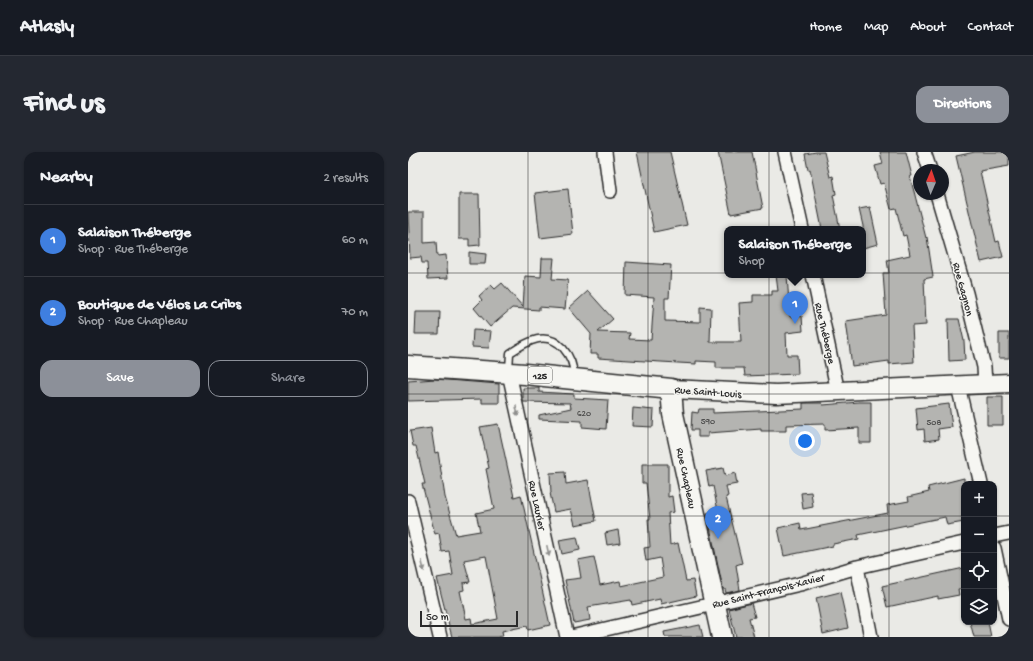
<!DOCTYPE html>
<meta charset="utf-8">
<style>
body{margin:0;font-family:"Gochi Hand",sans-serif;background:#242831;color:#f1f3f6}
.controls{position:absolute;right:12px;bottom:12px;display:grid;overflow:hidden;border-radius:8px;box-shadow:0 1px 3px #0004}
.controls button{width:36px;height:36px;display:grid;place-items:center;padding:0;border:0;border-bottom:1px solid #363941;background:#171b24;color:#f1f3f6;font:20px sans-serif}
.compass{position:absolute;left:505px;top:12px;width:36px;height:36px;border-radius:50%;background:#171b24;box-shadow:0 1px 3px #0004;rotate:2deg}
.scale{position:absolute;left:12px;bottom:10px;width:98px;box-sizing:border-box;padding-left:4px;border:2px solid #2b2b2b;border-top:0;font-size:11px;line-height:14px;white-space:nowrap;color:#2b2b2b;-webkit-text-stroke:3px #f6f6f2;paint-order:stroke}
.you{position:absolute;left:397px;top:289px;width:14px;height:14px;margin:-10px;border:3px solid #fff;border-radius:50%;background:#1a73e8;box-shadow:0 0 0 6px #1a73e833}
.badge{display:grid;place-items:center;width:26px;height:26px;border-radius:50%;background:#8c9099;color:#fff;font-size:13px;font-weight:700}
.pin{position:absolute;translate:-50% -33px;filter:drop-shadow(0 1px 2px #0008)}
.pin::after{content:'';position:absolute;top:21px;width:14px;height:12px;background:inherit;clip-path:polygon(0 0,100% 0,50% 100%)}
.popup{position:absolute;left:316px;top:74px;width:142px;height:52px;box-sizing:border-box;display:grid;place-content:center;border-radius:8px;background:#171b24;filter:drop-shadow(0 1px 3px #0005);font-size:13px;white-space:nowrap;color:#9ea1a6}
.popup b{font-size:15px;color:#f1f3f6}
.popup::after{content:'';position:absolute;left:50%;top:100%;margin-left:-8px;border:8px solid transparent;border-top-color:#171b24}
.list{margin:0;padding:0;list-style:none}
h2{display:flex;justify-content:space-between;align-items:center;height:52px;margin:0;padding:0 16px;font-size:17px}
h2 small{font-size:13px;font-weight:400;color:#9ea1a6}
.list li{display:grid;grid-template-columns:26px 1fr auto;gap:12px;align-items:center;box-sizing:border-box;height:72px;padding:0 16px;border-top:1px solid #363941}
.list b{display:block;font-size:15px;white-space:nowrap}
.list p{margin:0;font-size:13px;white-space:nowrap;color:#9ea1a6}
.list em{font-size:13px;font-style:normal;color:#9ea1a6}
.actions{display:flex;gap:8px;padding:12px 16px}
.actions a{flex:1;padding:9px 0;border:1px solid #8c9099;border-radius:12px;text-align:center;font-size:14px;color:#8c9099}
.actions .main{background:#8c9099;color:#fff}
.icon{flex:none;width:22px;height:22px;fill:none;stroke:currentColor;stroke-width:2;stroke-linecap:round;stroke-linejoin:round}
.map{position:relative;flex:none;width:601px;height:485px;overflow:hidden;border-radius:12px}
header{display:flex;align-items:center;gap:24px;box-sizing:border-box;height:56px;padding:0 20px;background:#171b24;border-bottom:1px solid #363941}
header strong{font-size:19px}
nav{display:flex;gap:22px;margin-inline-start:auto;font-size:14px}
.intro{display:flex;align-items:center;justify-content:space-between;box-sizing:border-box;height:96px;padding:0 24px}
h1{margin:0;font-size:28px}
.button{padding:10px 18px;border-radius:12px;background:#8c9099;color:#fff;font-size:14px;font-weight:700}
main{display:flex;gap:24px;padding:0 24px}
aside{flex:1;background:#171b24;border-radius:12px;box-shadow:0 1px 3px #0004}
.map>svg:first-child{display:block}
.building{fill:#b4b4b1;stroke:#2b2b2b;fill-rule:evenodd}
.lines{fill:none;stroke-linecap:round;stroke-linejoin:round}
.lane-casing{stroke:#2b2b2b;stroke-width:9}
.street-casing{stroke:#2b2b2b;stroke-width:16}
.secondary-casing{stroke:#2b2b2b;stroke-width:21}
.primary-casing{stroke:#2b2b2b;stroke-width:23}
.lane{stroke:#f6f6f2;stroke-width:6}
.street{stroke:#f6f6f2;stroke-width:13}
.secondary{stroke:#f6f6f2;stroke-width:18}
.primary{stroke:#f6f6f2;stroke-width:20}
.oneway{fill:#90908e}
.grid{fill:none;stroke:#2b2b2b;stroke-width:1;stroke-opacity:0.55}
.labels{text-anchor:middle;stroke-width:3;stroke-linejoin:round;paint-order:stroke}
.number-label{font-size:9px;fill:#4d4d4c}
.shield{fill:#f6f6f2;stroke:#686867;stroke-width:1}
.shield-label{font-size:10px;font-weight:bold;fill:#2b2b2b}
.street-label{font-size:11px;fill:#2b2b2b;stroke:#f6f6f2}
</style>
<header>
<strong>Atlasly</strong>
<nav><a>Home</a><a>Map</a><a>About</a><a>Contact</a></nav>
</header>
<div class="intro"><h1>Find us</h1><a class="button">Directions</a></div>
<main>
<aside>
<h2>Nearby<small>2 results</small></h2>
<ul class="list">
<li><span class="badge" style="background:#3f7fe0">1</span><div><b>Salaison Théberge</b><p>Shop · Rue Théberge</p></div><em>60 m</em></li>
<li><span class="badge" style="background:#3f7fe0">2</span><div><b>Boutique de Vélos La Cribs</b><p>Shop · Rue Chapleau</p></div><em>70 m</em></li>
</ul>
<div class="actions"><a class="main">Save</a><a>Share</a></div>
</aside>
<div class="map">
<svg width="601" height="485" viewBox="0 0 601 485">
<rect width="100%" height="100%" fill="#eaeae6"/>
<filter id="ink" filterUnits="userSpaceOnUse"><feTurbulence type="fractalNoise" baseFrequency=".025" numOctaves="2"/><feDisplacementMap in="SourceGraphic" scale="8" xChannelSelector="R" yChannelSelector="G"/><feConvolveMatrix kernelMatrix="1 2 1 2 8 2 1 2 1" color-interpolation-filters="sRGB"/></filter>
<g filter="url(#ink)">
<path class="building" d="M229,0h33l17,73 -33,7z
M310,0h34l11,56 -32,6z
M408,0h8l6,25 3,-1 3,18 -3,1 7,34h-18l-12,-60 -2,1 -3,-16z
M472,0h26l6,24h-2l16,62 1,-1 6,40 -9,2 2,46 -14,1 2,36 -25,2v-3l-37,5 -6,-45 40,-6 -3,-42h6l-2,-13 23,-5 -4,-20 -3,1 -7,-28 -5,1 -7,-26 -4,1 -5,-18 8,-2z
M567,0h34v14l-29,5 16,71 3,-1 4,16 -22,5 -25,-106z
M160,37l5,45 -33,4 -5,-45z
M51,42h20l1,51 -11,1v-7h-10z
M462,55l8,37 -15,4v-22l-4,-17z
M0,60h16v31l12,-1 1,14 9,-1 2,23 -20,1 -1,-16h-5l-1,-6 -11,1z
M61,100l17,2 -1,10h-16z
M134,106h12l-2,21 16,1 -3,29 -26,-2v3l-27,-2 -22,19 -16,-19 8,-8 -3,-4 12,-11 4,4 7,-6 21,24 2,-31 16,1z
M218,110l45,3 -2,33h-4v23l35,1v-15l11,1 -1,34h31l-2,-39 14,-1v-7h19v-4h6l-2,-16h11l3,42 12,-1 1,15 -17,2 1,22h10l1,19 -53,2 -1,-8h-28v-6l-20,-1v3l-35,-2 -63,-4v-4h-8l1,-20 -22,-26 19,-17 25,28 -15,13 32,1 -1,6 22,1 3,-43 -29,-2z
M8,160h24l-1,22h-24z
M540,167h11l5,22 1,19 -16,1z
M65,178l18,1 -2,17 -17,-1z
M591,181h10v25h-10z
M27,227l64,5v19h-17v-4l-74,2v-20z
M115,236h16v4l35,2v4l34,2 -2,29 -24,-2v-6l-43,-2v-4l32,-7 -1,-5 -47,-1z
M579,245h16v28h-16z
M451,250h12v41h-12v-15l-34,2v-6l-39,1v6h-25v-2l-53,4v4h-10v-7h-7l1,-18 6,1 1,-4h14v4l90,-4v-6h19l1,2z
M541,252l3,23 -14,2 1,10 -14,2 -1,-12 -6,1 -2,-22z
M225,256l21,2 -1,17 -21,-1z
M90,272l16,73 7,-2 29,130 -22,5 -1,-4 -25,5 1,5 -6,1h-45l-15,-59 16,-3 -4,-24 -7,1 -3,-19 -4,1 -13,-50h3l-9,-38h-3l-3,-15 21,-3 4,25 3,-1 7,45 11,38 24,-4 -4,-18 18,-4 -8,-40 3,-1 -9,-41zM78,404l12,63 -26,5 -1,-6 -5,1 -6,-28 4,-1 -1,-7 7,-1 -6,-22z
M234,312h26v33l4,-1 2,16 -6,1 2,32 8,-2 8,38 7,-1 3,16 -35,8 -1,-5 -28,6 -1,-5 -43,7 2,13 -16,3 -9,-43 16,-2 -3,-18 16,-3 6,28 20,-4 1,5 42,-9 -3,-19 -14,3 -2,-13 6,-1 -2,-28h2l-4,-36h-4z
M315,316l2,8 10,-3 2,11 -11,2 2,10 -2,1 16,66 -6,2 4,25 -14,3 -1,-4h-2l-16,-76 11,-2 -5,-25 -4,1 -3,-16z
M157,320l1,12 22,-4 8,41 -21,4 -4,-16 -17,3 -4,-19h1l-1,-20z
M556,326v44l-17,3 -2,-8 -87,18 1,4 -26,5v2l-49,10 -6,-28 22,-5 1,7 87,-17 -1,-8 22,-4 -1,-4 21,-5 -1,-5z
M403,340l2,15 -10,2 -2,-16z
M210,378l2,13 -13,2 -2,-12z
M169,385l3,13 -18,4 -3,-14z
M556,416v20l-6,1 1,6 -21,4v-3l-51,11 -5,-21z
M432,440l8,36 -25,6 -7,-36z
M343,451l4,14 -6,1 5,19h-18l-7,-28z
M562,470h18l3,15h-17z
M292,473l3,12h-38l-1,-5z"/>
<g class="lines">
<defs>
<path id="lane" d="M101,218l1,-17c18,-12 36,-23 53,-5 7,8 11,18 11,29"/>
<path id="street" d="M197,0l5,39
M377,0l17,77
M516,0l6,18
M529,42l29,99 18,74 1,18
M405,123l25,117
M101,221l58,264
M550,234l23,98
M0,349l32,136
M586,384l15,-3
M586,396l15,71
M449,415l14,70
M163,485l229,-53 57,-17 107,-24"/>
<path id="secondary" d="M263,237l105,5 233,-11"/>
<path id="primary" d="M0,214l117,8 146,15 2,25 49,223"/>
</defs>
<use href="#lane" class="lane-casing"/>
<use href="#street" class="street-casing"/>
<use href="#secondary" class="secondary-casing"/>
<use href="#primary" class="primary-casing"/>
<use href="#lane" class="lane"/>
<use href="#street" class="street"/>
<use href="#secondary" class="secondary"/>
<use href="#primary" class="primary"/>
</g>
<defs><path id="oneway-solid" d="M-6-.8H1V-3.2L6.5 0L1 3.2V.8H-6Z"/></defs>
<g class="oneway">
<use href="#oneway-solid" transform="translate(109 259) rotate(78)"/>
<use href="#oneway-solid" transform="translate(140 399) rotate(78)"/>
<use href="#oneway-solid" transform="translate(15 414) rotate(77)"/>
</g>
</g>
<path class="grid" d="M120,0v485M240,0v485M361,0v485M481,0v485M0,121h601M0,242h601M0,364h556M586,364h15"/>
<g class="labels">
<g class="number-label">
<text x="176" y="264">620</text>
<text x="300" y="272">590</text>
<text x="526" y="273">508</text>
</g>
<rect class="shield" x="120" y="215" width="24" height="16" rx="3"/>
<g class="shield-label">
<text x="132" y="227">125</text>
</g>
<g class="street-label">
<text transform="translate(556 137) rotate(75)" y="4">Rue Gagnon</text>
<text transform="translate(418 181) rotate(77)" y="4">Rue Théberge</text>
<text transform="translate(300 239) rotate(4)" y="4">Rue Saint-Louis</text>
<text transform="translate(279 326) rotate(78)" y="4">Rue Chapleau</text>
<text transform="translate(130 353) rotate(78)" y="4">Rue Laurier</text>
<text transform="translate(360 438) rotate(-14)" y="4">Rue Saint-François-Xavier</text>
</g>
</g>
</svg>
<div class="controls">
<button>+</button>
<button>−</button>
<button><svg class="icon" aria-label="locate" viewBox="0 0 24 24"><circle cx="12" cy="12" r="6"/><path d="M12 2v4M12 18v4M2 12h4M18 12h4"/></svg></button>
<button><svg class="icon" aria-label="layers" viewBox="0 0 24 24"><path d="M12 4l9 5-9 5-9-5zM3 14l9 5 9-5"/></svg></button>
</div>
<svg class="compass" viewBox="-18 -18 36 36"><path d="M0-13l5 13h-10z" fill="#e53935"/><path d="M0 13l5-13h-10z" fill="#9ea1a6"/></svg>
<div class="scale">50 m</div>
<div class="you"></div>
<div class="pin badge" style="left:387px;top:172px;background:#3f7fe0">1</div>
<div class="popup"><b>Salaison Théberge</b>Shop</div>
<div class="pin badge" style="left:310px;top:387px;background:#3f7fe0">2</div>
</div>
</main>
